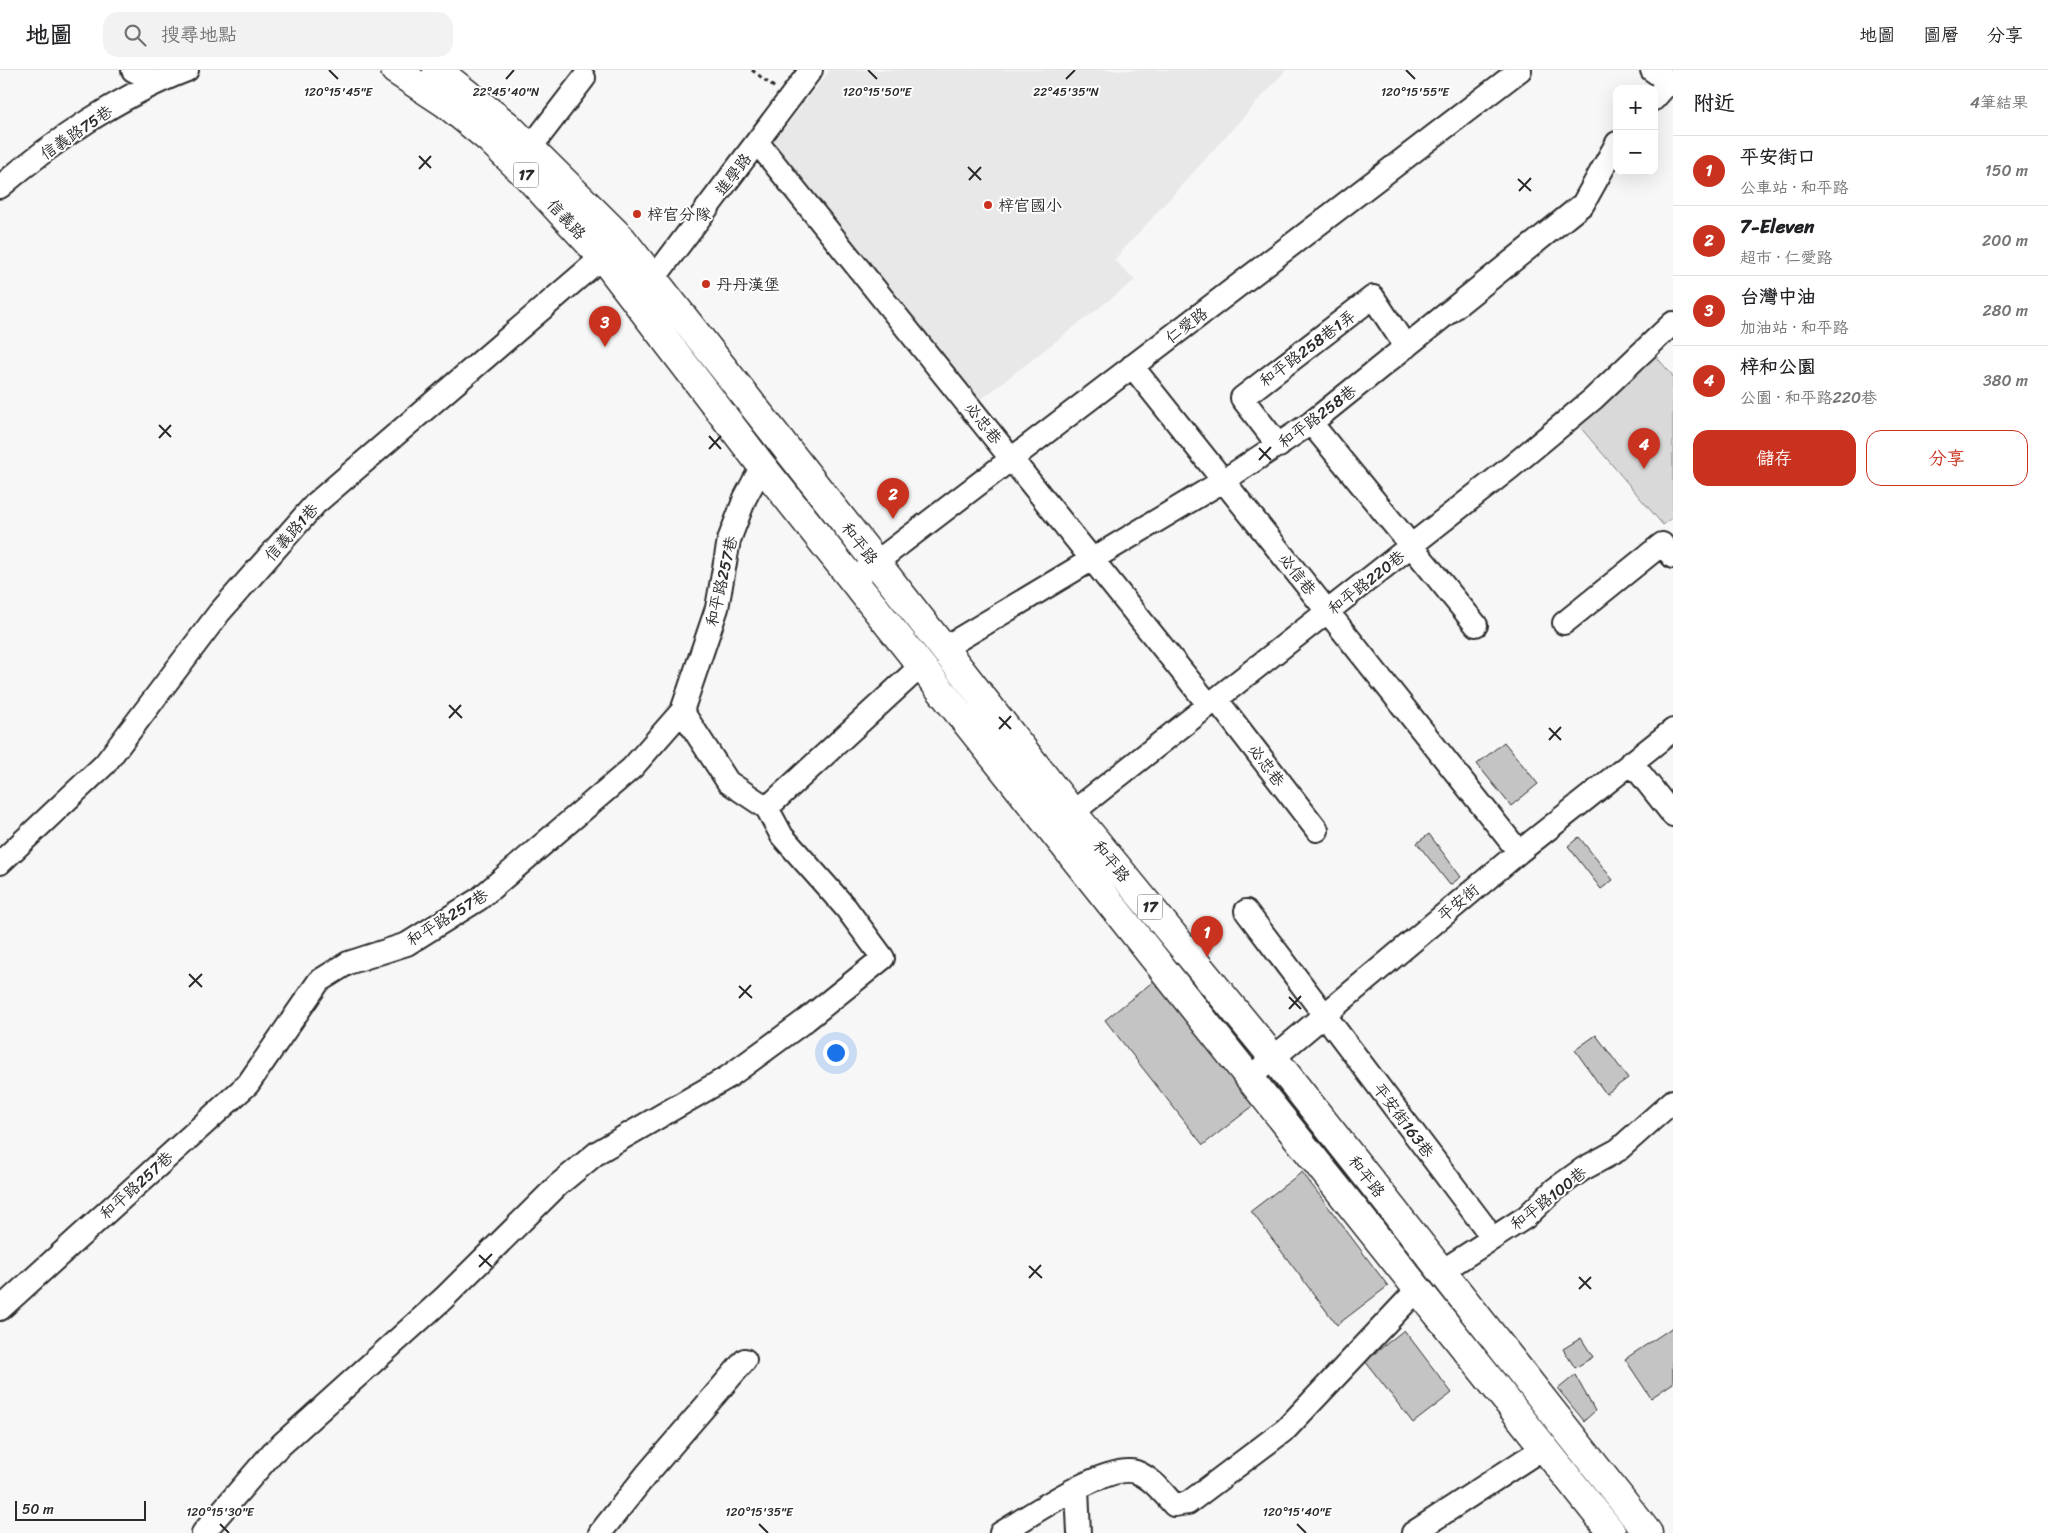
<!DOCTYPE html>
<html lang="zh-TW">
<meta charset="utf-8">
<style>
body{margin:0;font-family:Sriracha,"LXGW WenKai TC",sans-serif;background:#f2f2f2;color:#202124}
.controls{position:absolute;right:15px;top:15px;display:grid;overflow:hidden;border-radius:10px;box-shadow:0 5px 20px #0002}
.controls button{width:45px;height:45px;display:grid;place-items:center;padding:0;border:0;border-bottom:1px solid #e0e0e0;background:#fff;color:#202124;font:25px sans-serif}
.scale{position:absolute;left:15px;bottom:12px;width:131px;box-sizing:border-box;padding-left:5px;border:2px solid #2b2b2b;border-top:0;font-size:14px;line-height:18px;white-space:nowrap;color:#2b2b2b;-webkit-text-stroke:4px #fff;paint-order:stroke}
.you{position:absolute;left:835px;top:982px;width:18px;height:18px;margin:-12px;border:4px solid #fff;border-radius:50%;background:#1a73e8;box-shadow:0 0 0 8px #1a73e833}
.badge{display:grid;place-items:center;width:32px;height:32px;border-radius:50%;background:#c8321e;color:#fff;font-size:16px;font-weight:700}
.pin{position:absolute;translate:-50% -41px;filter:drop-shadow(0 1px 2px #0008)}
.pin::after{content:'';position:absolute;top:26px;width:18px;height:15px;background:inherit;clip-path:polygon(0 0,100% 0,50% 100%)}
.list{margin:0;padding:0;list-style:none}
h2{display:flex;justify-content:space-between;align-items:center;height:65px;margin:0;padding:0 20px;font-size:21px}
h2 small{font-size:16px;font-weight:400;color:#757577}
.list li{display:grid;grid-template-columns:32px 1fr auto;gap:15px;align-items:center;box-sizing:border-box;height:70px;padding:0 20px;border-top:1px solid #e0e0e0}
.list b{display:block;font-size:19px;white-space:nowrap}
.list p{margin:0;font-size:16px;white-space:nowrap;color:#757577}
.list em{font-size:16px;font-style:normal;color:#757577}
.actions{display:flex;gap:10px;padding:15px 20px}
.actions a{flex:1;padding:11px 0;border:1px solid #c8321e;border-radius:15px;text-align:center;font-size:18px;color:#c8321e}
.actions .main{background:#c8321e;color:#fff}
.icon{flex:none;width:28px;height:28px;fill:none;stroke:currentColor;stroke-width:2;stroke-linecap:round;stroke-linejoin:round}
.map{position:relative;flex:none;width:1673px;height:1463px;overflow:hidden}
header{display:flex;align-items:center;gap:30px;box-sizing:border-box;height:70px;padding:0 25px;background:#fff;border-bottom:1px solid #e0e0e0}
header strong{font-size:24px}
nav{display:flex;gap:28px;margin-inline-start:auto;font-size:18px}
.search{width:350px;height:45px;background:#f2f2f2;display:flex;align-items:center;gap:12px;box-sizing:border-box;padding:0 18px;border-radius:15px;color:#757577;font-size:19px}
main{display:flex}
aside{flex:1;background:#fff}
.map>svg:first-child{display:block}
.built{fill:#e8e8e8}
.green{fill:#d9d9d9;stroke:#828282}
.building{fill:#c4c4c4;stroke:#2b2b2b}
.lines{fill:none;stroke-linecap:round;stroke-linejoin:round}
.minor-casing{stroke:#2b2b2b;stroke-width:26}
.major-casing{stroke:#2b2b2b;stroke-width:31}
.path{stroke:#2b2b2b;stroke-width:3;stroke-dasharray:4 4;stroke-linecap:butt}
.minor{stroke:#fff;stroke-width:22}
.major{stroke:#fff;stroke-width:28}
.ticks{fill:none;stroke:#2b2b2b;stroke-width:2}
.poi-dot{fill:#c8321e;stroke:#fff;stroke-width:2}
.labels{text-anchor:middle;stroke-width:4;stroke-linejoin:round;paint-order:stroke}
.shield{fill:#fff;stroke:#6b6b6b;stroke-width:1}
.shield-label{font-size:15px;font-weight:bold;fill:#2b2b2b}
.street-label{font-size:16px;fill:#2b2b2b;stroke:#fff}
.poi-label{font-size:16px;fill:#2b2b2b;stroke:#fff;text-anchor:start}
.ticks-label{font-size:12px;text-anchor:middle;fill:#2b2b2b;stroke:#fff;stroke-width:4;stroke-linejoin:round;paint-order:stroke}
</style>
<header>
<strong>地圖</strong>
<div class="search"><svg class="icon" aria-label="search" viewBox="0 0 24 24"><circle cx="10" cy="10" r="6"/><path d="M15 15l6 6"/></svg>搜尋地點</div>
<nav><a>地圖</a><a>圖層</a><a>分享</a></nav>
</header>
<main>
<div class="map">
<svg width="1673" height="1463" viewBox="0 0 1673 1463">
<rect width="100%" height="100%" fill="#f7f7f7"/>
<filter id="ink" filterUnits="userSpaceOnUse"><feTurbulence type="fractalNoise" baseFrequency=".02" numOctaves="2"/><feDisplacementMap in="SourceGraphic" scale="10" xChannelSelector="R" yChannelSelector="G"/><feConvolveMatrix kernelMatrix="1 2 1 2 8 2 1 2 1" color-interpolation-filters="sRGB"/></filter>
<g filter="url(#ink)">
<path class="built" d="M830,0h456l-172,190 21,20 -159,123 -209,-253z"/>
<path class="green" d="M1654,284l19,22v141l-10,8 -88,-104z"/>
<path class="building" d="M1504,672l34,42 -27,22 -34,-42z
M1429,764l32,43 -11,8 -33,-42z
M1579,767l34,43 -12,9 -33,-43z
M1155,910l98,126 -50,39 -98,-125z
M1596,965l32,43 -22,16 -31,-44z
M1302,1102l86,114 -51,39 -86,-114z
M1673,1257v56l-22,15 -26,-39z
M1404,1260l48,63 -39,30 -48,-62z
M1581,1268l12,19 -18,11 -12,-19z
M1575,1305l20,36 -11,10 -26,-32z"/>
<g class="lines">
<defs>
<path id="minor" d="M133,0l23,12
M1652,0l21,15
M1654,29l15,-17
M757,72l452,563
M531,77l53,-69
M0,117c53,-46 121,-92 187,-117
M643,223l168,-223
M1132,296l387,486
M1311,353l165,202
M1279,376l-37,-48 131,-101 33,50
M853,510l667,-510
M1564,553l98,-79 11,13
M944,578l279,-167 88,-58 272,-219 34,-61
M1216,629l101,131
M1631,692l42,53
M767,738l154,-142
M1059,753l452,-356 82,-68 80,-76
M0,793l105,-99 114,-151 96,-109 299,-257
M1246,841l238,315
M1248,1009l271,-227 154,-122
M1442,1201l84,-54 29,-28 28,-20 35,-19 55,-49
M0,1239l248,-225 71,-103 29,-18 59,-19 72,-45 153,-131 50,-57 35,-103 12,-68 16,-42 17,-32
M1077,1419l2,44
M203,1463l69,-80 172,-155 114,-113 40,-33 130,-75 78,-57 77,-62 -37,-50 -64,-72 -15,-28 -39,-26 -46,-71
M600,1463l46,-58 99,-115
M1001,1463c27,-16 105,-70 135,-61 16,6 27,21 38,33l14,-2 98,-74 132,-140
M1413,1463l130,-85"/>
<path id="major" d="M395,0l50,33 44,36 41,40 73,79 159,208 850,1067
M437,0l71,56 114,113 451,574 199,243 376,477"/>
</defs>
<use href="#minor" class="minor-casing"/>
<use href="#major" class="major-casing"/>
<path class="path" d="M752,0l23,18"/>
<use href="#minor" class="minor"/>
<use href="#major" class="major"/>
</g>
</g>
<path class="ticks" d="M329,0l9,9M868,0l9,9M1406,0l9,9M506,9l8,-9M1066,9l9,-9M419,86l12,12M968,97l13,13M419,99l12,-13M1518,109l13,12M969,110l12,-13M1519,121l12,-13M159,355l12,12M709,366l12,13M159,368l12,-13M1259,378l12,12M709,379l12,-13M1259,390l12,-13M449,635l13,13M999,647l12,12M449,648l12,-13M1549,658l12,12M999,659l12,-13M1549,670l12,-13M189,904l13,13M739,916l13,12M189,917l13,-13M1289,927l12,12M739,928l12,-13M1289,939l12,-13M479,1185l13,12M1029,1196l13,12M479,1197l13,-13M1579,1207l12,12M1029,1208l12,-13M1579,1219l12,-12M220,1454l9,9M759,1454l9,9M1297,1454l9,9"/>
<g class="poi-dot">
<circle cx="988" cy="135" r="5"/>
<circle cx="637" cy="144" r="5"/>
<circle cx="706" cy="214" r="5"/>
</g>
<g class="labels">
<g class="shield">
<rect x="513.5" y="92.5" width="25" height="25" rx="4"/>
<rect x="1137.5" y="824.5" width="25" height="25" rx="4"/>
</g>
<g class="shield-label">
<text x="526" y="110">17</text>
<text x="1150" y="842">17</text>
</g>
<g class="street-label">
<text transform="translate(76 62) rotate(-34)" y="6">信義路75巷</text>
<text transform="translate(733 104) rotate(-53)" y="6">進學路</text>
<text transform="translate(567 149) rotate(47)" y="6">信義路</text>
<text transform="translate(1186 255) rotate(-37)" y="6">仁愛路</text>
<text transform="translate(1307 278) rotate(-37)" y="6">和平路258巷1弄</text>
<text transform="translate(1317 346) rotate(-37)" y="6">和平路258巷</text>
<text transform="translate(984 353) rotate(51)" y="6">必忠巷</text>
<text transform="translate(291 462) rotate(-48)" y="6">信義路1巷</text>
<text transform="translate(860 473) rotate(52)" y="6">和平路</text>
<text transform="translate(1298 504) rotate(51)" y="6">必信巷</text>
<text transform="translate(721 511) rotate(-77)" y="6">和平路257巷</text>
<text transform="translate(1366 512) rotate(-38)" y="6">和平路220巷</text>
<text transform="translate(1267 695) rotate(53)" y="6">必忠巷</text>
<text transform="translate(1112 791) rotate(51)" y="6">和平路</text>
<text transform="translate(1458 832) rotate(-40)" y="6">平安街</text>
<text transform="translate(447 847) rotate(-32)" y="6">和平路257巷</text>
<text transform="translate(1404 1050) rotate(53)" y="6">平安街163巷</text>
<text transform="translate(1367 1106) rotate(52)" y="6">和平路</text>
<text transform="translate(136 1115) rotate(-42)" y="6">和平路257巷</text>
<text transform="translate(1548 1128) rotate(-38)" y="6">和平路100巷</text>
</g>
<g class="poi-label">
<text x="998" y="141">梓官國小</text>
<text x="647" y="150">梓官分隊</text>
<text x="716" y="220">丹丹漢堡</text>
</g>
</g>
<g class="ticks-label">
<text x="338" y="26">120°15'45"E</text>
<text x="877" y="26">120°15'50"E</text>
<text x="1415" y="26">120°15'55"E</text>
<text x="506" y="26">22°45'40"N</text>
<text x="1066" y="26">22°45'35"N</text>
<text x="220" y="1446">120°15'30"E</text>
<text x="759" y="1446">120°15'35"E</text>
<text x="1297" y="1446">120°15'40"E</text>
</g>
</svg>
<div class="controls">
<button>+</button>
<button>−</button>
</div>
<div class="scale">50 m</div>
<div class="you"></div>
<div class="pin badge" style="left:1207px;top:887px">1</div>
<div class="pin badge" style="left:893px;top:449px">2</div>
<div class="pin badge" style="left:605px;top:277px">3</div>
<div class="pin badge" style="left:1644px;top:399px">4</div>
</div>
<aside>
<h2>附近<small>4筆結果</small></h2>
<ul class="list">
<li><span class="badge">1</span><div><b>平安街口</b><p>公車站 · 和平路</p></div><em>150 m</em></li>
<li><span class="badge">2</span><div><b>7-Eleven</b><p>超市 · 仁愛路</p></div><em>200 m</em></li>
<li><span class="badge">3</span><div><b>台灣中油</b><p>加油站 · 和平路</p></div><em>280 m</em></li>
<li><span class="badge">4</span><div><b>梓和公園</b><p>公園 · 和平路220巷</p></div><em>380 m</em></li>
</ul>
<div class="actions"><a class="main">儲存</a><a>分享</a></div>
</aside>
</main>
